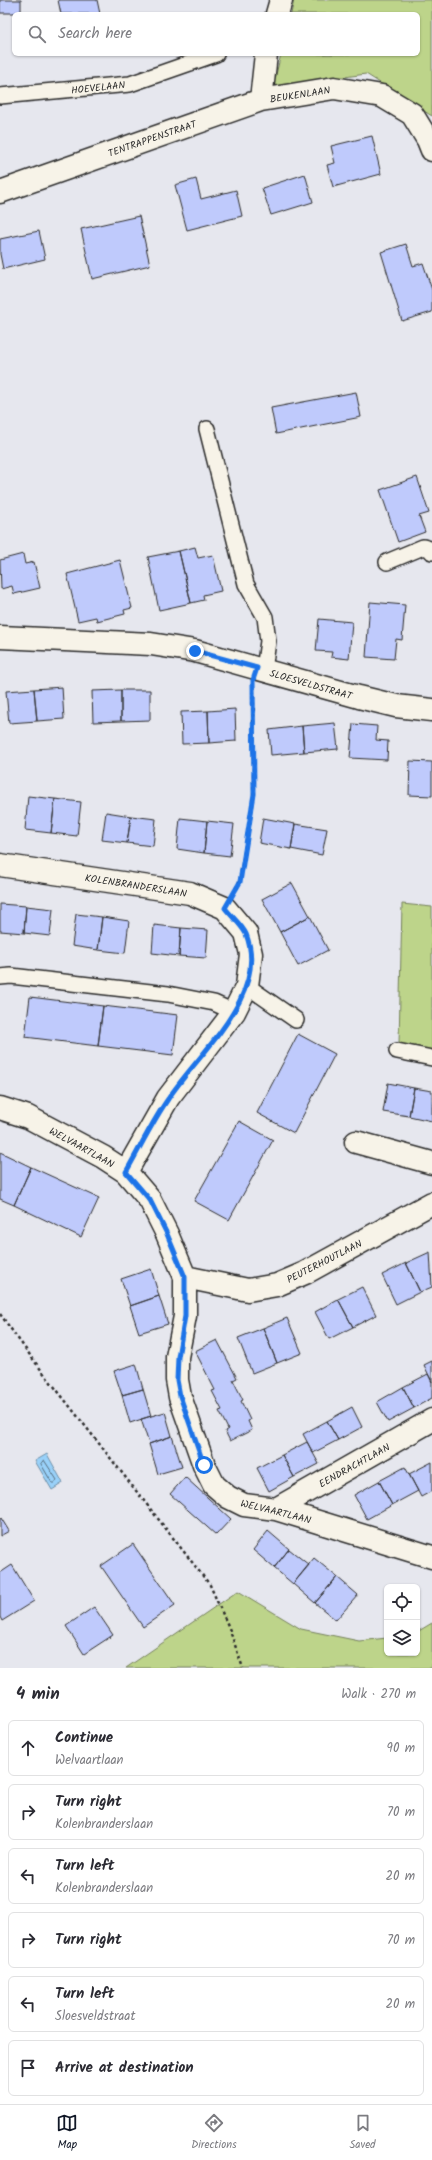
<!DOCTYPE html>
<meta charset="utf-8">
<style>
body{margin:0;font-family:Kalam,sans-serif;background:#f2f2f3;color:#2b2b33}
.controls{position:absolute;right:12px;bottom:12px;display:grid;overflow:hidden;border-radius:6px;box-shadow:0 1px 3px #0004}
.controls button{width:36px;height:36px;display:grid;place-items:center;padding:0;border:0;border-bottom:1px solid #e1e1e2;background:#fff;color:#2b2b33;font:20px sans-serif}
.stop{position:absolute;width:12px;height:12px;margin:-9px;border:3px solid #1a73e8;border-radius:50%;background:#fff}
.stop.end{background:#1a73e8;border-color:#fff;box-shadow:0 1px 4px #0008}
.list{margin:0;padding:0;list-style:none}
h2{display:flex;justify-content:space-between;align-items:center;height:52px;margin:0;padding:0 16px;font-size:17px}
h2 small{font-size:13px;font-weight:400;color:#7c7c81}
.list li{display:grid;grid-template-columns:26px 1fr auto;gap:12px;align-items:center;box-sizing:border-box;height:56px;margin:0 8px 8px;padding:0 8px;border:1px solid #e1e1e2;border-radius:6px}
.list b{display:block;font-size:15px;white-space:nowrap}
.list p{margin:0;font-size:13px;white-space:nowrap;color:#7c7c81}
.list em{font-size:13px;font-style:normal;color:#7c7c81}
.icon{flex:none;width:22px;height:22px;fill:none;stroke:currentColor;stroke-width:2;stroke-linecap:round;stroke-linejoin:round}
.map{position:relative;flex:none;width:432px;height:1668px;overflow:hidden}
.search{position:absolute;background:#fff;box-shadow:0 1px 3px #0004;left:12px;right:12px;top:12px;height:44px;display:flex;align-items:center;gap:10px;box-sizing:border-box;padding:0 14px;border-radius:6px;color:#7c7c81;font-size:15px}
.sheet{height:436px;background:#fff}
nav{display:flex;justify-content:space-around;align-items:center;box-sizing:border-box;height:56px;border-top:1px solid #e1e1e2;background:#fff;font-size:11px;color:#7c7c81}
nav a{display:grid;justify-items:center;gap:2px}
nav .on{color:#111827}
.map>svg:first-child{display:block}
.green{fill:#bdd48a;stroke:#74805a}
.water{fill:#99d1f9;stroke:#6d8fa7}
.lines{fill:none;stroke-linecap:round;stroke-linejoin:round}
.shore{stroke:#576d7d;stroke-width:1}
.building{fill:#bfcafc;stroke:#2b2b2b}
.lane-casing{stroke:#2b2b2b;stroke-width:18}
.street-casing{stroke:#2b2b2b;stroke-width:25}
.path{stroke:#2b2b2b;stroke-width:2.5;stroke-dasharray:3 3;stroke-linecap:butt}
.lane{stroke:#f7f3e8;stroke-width:15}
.street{stroke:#f7f3e8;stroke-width:22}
.route{stroke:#1a73e8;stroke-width:5}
.labels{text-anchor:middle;stroke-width:3.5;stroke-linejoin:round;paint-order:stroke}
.street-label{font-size:10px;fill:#2b2b2b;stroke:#f7f3e8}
</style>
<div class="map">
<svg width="432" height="1668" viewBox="0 0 432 1668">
<rect width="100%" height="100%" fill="#e6e7ee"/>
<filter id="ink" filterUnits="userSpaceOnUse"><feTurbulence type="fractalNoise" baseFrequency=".025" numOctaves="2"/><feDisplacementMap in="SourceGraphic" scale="8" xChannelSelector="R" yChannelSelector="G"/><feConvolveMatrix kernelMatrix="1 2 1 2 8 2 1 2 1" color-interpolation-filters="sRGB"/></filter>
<g filter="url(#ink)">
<path class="green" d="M294,0h138v116l-66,-42 -93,13 8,-33h137v-40h-127z
M402,904l30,3v143l-33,-6z
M238,1591l63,38 58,12 28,-3v15h30v-21l15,-9v45h-306z"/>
<path class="water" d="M47,1454l16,29 -11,7 -17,-29z"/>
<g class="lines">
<path class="shore" d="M44,1460l13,20 -2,3h-3l-11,-19z"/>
</g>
<path class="building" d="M0,0h21v13h-21z
M58,0h39l3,14h-39z
M372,136l9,38 -48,13 -6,-22 8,-2 -4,-17z
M305,174l8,28 -42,13 -9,-27z
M196,179l5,20 35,-9 6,26 -55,14 -12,-45z
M139,216l11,49 -58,14 -11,-50z
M39,231l6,28 -42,10 -3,-15v-15z
M406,244l7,22 10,-3 9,27v22l-30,9 -21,-69z
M356,392l5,25 -85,17 -5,-26z
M417,477l12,36 -10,3 6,16 -27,10 -18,-52z
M195,547l3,11 15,-3 8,36 -18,4 1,5 -13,3 -12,-52z
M179,551l12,52 -32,7 -11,-53z
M23,554l2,10 9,-2 6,26 -26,6 -2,-8 -11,3 -1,-29z
M120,560l12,48 -8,2 1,4 -28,7 -1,-4 -18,4 -11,-47z
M370,602l35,3 -3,35 -6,-1 -2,20 -28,-2z
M319,619l33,3 -3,37 -18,-2 1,-5 -16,-1z
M62,687l2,32 -27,2 -3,-32z
M34,689l3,32 -28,2 -3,-32z
M121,690v31l-28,1 -1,-31z
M121,690h29v30l-29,1z
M235,709l1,32 -27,2 -1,-32z
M208,711l1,32 -27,1 -1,-32z
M335,723l3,26 -34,3 -2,-26z
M353,724l24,2 -1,14 12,1 -1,19 -37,-2z
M302,726l2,26 -33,3 -2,-25z
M410,761l22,1v34l-23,-1z
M28,796l27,3 -4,34 -26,-3z
M55,799l26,3 -4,34 -26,-3z
M106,812l25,4 -4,27 -25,-3z
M131,816l25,3 -3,27 -26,-3z
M180,818l27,3 -3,32 -27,-4z
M263,818l32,6 -4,25 -32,-6z
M207,821l27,3 -4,32 -26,-3z
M295,824l32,5 -5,26 -31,-6z
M292,883l18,33 -30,16 -18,-33z
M0,904l26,2 -2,27 -24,-2z
M26,906l27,3 -3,27 -26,-3z
M76,914l26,3 -4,33 -26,-4z
M310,916l18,34 -30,16 -18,-34z
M102,917l27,4 -4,32 -27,-3z
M154,925l27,3 -2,28 -27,-3z
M181,928l27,2 -2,28 -27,-2z
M30,997l73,9 -5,40 -73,-9z
M103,1006l75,9 -5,40 -75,-9z
M298,1034l37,20 -41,79 -37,-20z
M388,1083l26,5 -5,28 -26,-4z
M414,1088l18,3v30l-23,-5z
M239,1121l34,19 -44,80 -35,-19z
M0,1152l31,15 -17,38 -14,-6z
M31,1167l68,31 -18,39 -67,-32z
M430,1252l2,35 -12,5 -14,-29z
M406,1263l14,29 -24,12 -14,-29z
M151,1269l8,27 -29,10 -9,-27z
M362,1287l14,28 -23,12 -15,-28z
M159,1296l9,28 -29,9 -9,-27z
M338,1299l15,28 -24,12 -14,-27z
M287,1318l15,35 -25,10 -14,-35z
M263,1328l14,35 -25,10 -14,-35z
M217,1340l20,38 -4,2 10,20 -2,1 9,19 -2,1 4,9 -22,11 -5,-10 3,-2 -9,-18 3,-1 -10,-19 3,-1 -20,-39z
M432,1361v21l-8,-17z
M136,1364l7,25 -21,6 -8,-24z
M428,1374l4,8v16l-18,10 -11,-21z
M403,1387l11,21 -26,14 -11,-20z
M143,1389l8,27 -21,7 -8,-28z
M352,1407l10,20 -24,13 -11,-19z
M165,1412l7,24 -23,8 -8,-25z
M327,1421l11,19 -25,13 -10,-19z
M172,1436l10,31 -24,7 -9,-30z
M307,1442l12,22 -25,13 -12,-22z
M282,1455l12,22 -25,14 -12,-23z
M432,1462v29l-11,6 -12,-23z
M405,1467l13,24 -26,14 -13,-24z
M185,1477l46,42 -15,16 -46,-41z
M379,1481l13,24 -25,14 -13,-24z
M1,1518l8,13 -9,5v-17z
M268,1531l21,18 -15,19 -21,-18z
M133,1544l42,61 -32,22 -42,-61z
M289,1549l20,16 -16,19 -19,-16z
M314,1558l23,19 -22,26 -22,-19z
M12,1565l22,36 -32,20 -2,-4v-44z
M337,1577l21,18 -22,25 -21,-17z
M94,1607l19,28 -29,19 -18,-28z"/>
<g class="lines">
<defs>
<path id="lane" d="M0,96l130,-12 86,-30
M207,429l39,155 19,33 3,24 -4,29
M387,562l36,-15 7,2 2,3
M0,977l11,-1 157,18 46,9 20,9
M247,986l49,34
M397,1051l35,7"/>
<path id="street" d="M277,14l4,-14
M261,100l5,-46
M0,192l261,-92 73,-12 48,8 30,18 16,26 4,10
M0,637l151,7 44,7 164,46 37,9 36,4
M0,865l190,28 35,15 21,25 5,21 -4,32 -13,26 -66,86 -42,74
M0,1108l28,9 75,40 23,15 24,28 17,34 18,43v39l-8,41v23l3,17 24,68 10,20 14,12 16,8 32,4 156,48
M356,1142l76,21
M185,1277l63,13 29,-5 28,-12 127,-70
M276,1509l156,-89"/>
</defs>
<use href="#lane" class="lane-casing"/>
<use href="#street" class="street-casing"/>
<path class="path" d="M236,889l4,-8 14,-87 -1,-102
M0,1314l35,48 175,223 19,43 14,40"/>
<use href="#lane" class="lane"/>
<use href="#street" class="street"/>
</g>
</g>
<g class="lines" filter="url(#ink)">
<path class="route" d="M195,651l62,17 -4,12 1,114 -14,88 -15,26c6,8 17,17 21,26 24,61 -48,119 -78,165 -16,23 -28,49 -42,73l24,28 17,34 18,43v39l-7,41 -1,23 3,16 24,69"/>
</g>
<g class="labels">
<g class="street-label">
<text transform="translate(98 87) rotate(-6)" y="4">HOEVELAAN</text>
<text transform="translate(300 94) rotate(-9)" y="4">BEUKENLAAN</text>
<text transform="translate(152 138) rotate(-19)" y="4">TENTRAPPENSTRAAT</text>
<text transform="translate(311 684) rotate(16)" y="4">SLOESVELDSTRAAT</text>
<text transform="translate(136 885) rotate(9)" y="4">KOLENBRANDERSLAAN</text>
<text transform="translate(82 1147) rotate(29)" y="4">WELVAARTLAAN</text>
<text transform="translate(324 1261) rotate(-27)" y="4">PEUTERHOUTLAAN</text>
<text transform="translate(354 1465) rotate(-29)" y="4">EENDRACHTLAAN</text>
<text transform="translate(276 1511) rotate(14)" y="4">WELVAARTLAAN</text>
</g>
</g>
</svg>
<div class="controls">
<button><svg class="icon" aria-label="locate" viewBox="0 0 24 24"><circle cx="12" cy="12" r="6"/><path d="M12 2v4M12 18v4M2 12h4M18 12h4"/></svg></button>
<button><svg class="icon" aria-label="layers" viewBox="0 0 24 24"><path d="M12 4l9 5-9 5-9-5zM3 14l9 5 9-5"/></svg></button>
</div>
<div class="stop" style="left:204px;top:1465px"></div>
<div class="stop end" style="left:195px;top:651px"></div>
<div class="search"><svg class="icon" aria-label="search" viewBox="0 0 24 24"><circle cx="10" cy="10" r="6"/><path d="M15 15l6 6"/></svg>Search here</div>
</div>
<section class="sheet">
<h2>4 min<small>Walk · 270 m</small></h2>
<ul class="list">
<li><svg class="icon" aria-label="ahead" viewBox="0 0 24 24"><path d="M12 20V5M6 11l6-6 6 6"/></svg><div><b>Continue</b><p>Welvaartlaan</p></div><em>90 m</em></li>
<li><svg class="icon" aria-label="right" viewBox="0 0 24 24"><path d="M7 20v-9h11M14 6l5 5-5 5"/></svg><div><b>Turn right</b><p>Kolenbranderslaan</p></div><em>70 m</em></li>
<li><svg class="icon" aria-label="left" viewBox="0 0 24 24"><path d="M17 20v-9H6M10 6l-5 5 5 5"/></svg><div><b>Turn left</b><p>Kolenbranderslaan</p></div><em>20 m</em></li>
<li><svg class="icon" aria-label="right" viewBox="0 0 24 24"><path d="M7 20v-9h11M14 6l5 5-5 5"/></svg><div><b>Turn right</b></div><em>70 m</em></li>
<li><svg class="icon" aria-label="left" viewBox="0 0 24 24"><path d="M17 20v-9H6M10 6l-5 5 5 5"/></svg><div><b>Turn left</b><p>Sloesveldstraat</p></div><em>20 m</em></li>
<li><svg class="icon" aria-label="arrive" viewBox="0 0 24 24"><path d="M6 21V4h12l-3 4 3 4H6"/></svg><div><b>Arrive at destination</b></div></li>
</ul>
</section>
<nav>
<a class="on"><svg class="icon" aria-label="map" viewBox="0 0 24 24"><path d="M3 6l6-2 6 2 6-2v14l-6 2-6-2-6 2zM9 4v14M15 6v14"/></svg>Map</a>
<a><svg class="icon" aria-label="directions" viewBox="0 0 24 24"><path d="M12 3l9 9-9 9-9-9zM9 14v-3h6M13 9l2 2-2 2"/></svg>Directions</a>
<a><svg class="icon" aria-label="saved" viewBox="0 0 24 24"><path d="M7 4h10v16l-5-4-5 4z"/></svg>Saved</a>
</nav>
